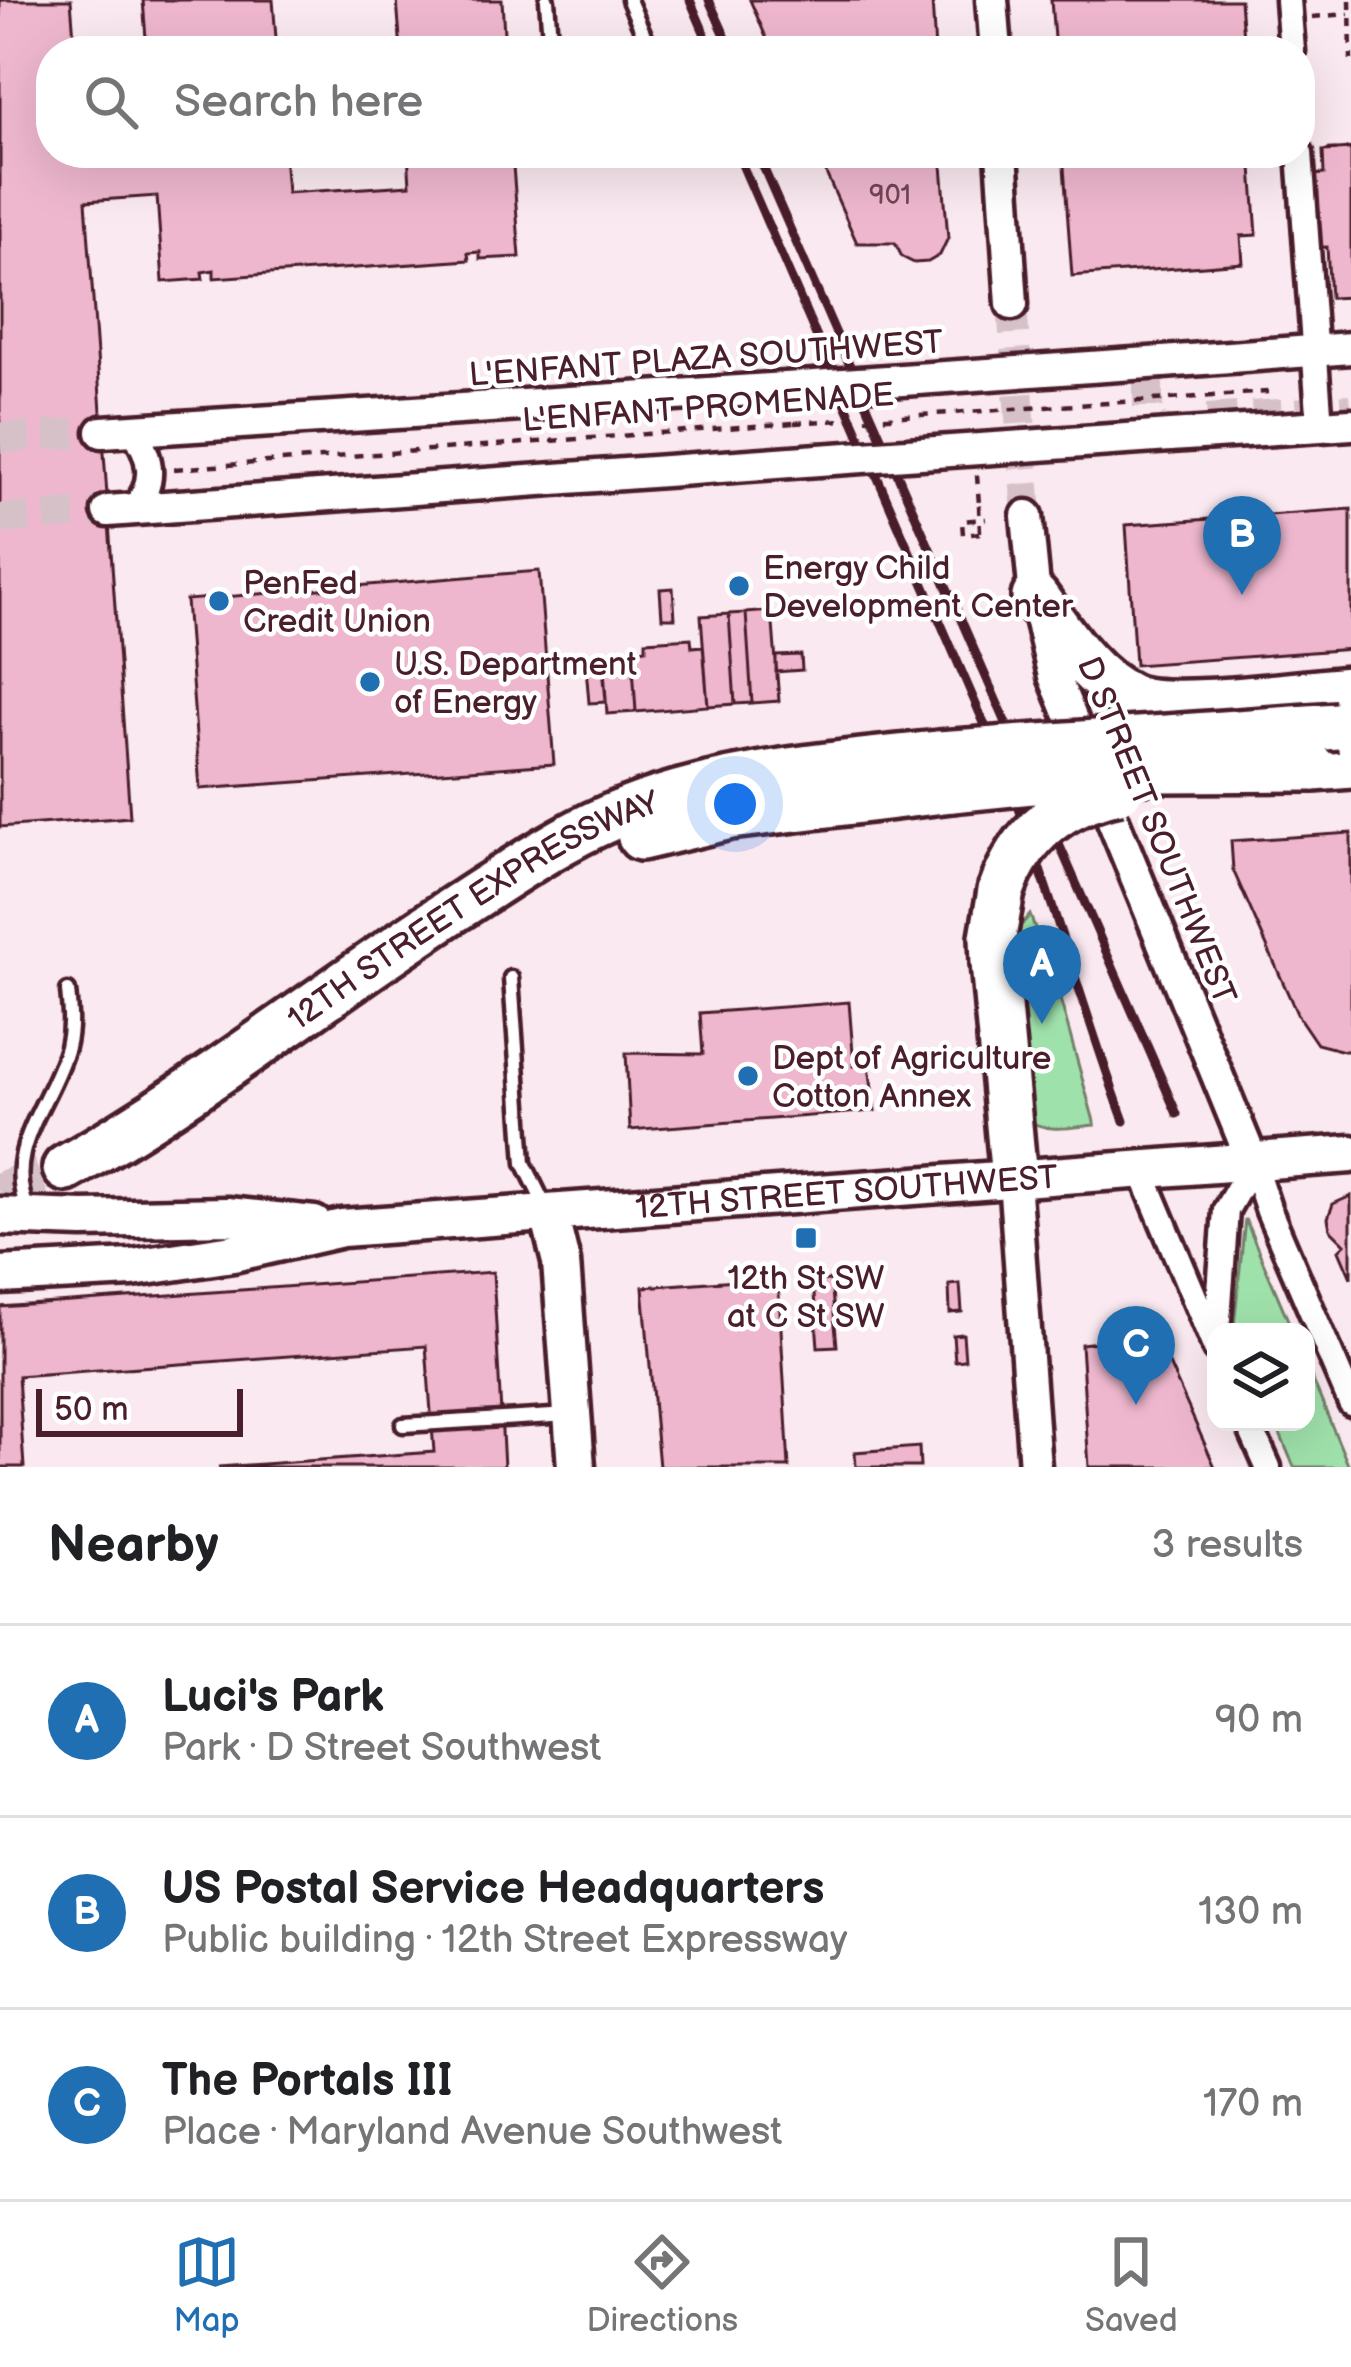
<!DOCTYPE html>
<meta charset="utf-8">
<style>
body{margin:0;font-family:"Balsamiq Sans",sans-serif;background:#f6f6f6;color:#202124}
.controls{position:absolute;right:36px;bottom:36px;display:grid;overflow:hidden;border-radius:24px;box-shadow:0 12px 48px #0002}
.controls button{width:108px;height:108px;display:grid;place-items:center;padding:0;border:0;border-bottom:3px solid #e0e0e0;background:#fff;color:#202124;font:60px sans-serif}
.scale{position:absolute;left:36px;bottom:30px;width:207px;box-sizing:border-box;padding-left:12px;border:6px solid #4a1f2b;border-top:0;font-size:33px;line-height:42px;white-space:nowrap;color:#4a1f2b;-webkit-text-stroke:9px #fff;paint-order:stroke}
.you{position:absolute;left:735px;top:804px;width:42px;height:42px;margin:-30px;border:9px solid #fff;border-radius:50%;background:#1a73e8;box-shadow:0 0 0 18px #1a73e833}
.badge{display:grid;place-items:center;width:78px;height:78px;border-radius:50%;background:#1f6fb2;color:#fff;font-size:39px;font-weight:700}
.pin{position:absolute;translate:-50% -99px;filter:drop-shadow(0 3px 6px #0008)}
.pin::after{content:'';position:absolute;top:63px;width:42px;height:36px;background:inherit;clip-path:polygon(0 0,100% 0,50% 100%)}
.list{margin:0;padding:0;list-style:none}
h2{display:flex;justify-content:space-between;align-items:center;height:156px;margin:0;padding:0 48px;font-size:51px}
h2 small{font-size:39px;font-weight:400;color:#757577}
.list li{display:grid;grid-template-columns:78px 1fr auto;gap:36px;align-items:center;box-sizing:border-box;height:192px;padding:0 48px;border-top:3px solid #e0e0e0}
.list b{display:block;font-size:45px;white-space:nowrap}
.list p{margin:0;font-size:39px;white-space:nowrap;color:#757577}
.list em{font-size:39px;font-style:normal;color:#757577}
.icon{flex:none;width:66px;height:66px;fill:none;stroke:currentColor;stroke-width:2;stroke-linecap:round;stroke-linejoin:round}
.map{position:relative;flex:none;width:1351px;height:1467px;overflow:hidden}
.search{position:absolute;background:#fff;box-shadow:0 12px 48px #0002;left:36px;right:36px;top:36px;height:132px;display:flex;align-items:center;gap:30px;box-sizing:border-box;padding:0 42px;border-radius:48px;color:#757577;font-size:45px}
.sheet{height:732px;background:#fff}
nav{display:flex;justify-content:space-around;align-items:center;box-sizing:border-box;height:168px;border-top:3px solid #e0e0e0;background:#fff;font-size:33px;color:#757577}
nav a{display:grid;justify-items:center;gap:6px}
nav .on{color:#1f6fb2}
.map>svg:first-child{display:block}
.green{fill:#9fe1ab;stroke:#74806b;stroke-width:3}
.building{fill:#eeb7ce;stroke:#4a1f2b;stroke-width:3}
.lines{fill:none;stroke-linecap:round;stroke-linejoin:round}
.tertiary-tunnel{stroke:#d7c1c9;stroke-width:30;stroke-dasharray:30 15;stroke-linecap:butt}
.motorway-tunnel{stroke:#d7c1c9;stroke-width:45;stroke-dasharray:45 22;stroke-linecap:butt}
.service-casing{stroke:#4a1f2b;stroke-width:21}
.minor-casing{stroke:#4a1f2b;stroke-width:33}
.tertiary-casing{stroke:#4a1f2b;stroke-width:39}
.secondary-casing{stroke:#4a1f2b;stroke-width:45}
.motorway-casing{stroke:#4a1f2b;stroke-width:54}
.path{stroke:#4a1f2b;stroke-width:4.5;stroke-dasharray:9 9;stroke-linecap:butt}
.service{stroke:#fff;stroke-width:12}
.minor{stroke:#fff;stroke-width:24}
.tertiary{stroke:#fff;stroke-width:30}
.secondary{stroke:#fff;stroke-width:36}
.motorway{stroke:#fff;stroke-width:45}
.rail{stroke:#4a1f2b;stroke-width:9}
.tertiary-bridge-casing{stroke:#4a1f2b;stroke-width:39;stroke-linecap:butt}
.motorway-bridge-casing{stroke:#4a1f2b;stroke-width:54;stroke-linecap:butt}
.path-bridge{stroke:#4a1f2b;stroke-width:4.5;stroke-dasharray:9 9;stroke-linecap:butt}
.tertiary-bridge{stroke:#fff;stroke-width:30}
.motorway-bridge{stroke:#fff;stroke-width:45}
.poi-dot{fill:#1f6fb2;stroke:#fff;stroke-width:4.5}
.labels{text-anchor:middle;stroke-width:9;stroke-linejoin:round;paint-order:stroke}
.number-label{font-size:27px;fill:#734554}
.street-label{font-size:33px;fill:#4a1f2b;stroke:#fff}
.poi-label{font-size:33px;fill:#4a1f2b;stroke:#fff;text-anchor:start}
</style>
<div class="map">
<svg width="1351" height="1467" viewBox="0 0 1351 1467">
<rect width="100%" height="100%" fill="#fae9f0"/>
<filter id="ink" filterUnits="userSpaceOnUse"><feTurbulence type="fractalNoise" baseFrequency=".00833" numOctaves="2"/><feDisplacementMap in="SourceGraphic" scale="24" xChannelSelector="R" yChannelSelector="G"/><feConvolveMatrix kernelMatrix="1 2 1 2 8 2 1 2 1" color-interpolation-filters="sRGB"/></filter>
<g filter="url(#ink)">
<path class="green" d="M1030,915l24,62 41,148c-23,2 -46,8 -66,-4l-17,-185z
M1245,1219l48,113h-56l-3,-6z
M1306,1364l43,103h-55l-19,-45h31z"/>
<path class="building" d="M0,0h71l4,51h-24v102h233l3,40 123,-8 -2,-32h104l8,104 -40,2v-7l-12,1 1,7 -255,18v-8l-12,2 1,7 -40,3 -6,-86 -71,5 44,616 -130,10z
M143,0h130l4,51h-130z
M397,0h105l3,51h-104z
M750,0h182l3,51h-163z
M1051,0h189l4,51h-189z
M1351,149v148l-21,1 -3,-51 -28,1 -4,-72 29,-2 -1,-23z
M817,153h124l7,85 -8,17 -12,7 -14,1 -12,-6 -7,-14h-38z
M1063,153h188l6,82 -16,1 2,27 -171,13z
M1351,509v140l-216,16 -9,-140z
M539,571l15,193 -354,25 -14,-189z
M673,588l2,30h-13l-2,-29z
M772,611l7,90 -27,2 -6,-90z
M746,613l6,90 -17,1 -6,-90z
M729,614l6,90 -27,2 -7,-90z
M691,638l1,9 11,-1 5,60 -72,6 -4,-61 14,-2v-8z
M632,651l4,61 -29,2 -4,-61z
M801,655l1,15 -26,2v-16z
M603,666l3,36 -17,1 -3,-36z
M1351,833v218h-7l-27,-7 -19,-28 -65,-146 -2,-29z
M849,1002l5,64 15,-1 6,46 -245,19 -4,-77 77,1 -3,-41z
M1351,1196v82l-12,-28 6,-6 -15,-15 -2,-11 5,-14z
M493,1272l11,195h-286l216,-15 -8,-106 -408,30 6,91h-24v-160z
M778,1277l11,190h-130l-16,-180z
M831,1280l6,66 -19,1 -5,-66z
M960,1284l2,28 -12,1 -1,-28z
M963,1334l2,26 -10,1 -2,-26z
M1156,1335l59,132h-126l-8,-123z
M919,1447l1,20h-64l-1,-15z"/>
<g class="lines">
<path class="tertiary-tunnel" d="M1012,304l15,212
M1148,377v36l5,9
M1207,419l144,-10
M0,438l102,-6
M0,519l108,-8"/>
<path class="motorway-tunnel" d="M0,1195l66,-27"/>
<defs>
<path id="service" d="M547,0l4,51
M629,0l22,51
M511,978l13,185 22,45
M29,1212c-29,-61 23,-109 38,-165 5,-20 3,-36 1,-56
M403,1425l166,-10"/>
<path id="minor" d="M1288,0l4,51
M1300,153l20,273
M133,509c24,-26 19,-52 0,-79
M1253,1163l16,48 82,192
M1141,1170l75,179
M1217,1332l9,-122 27,-47
M1248,1422l20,45"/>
<path id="tertiary" d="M992,0l4,51
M1002,153l10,151
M1163,362l188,-14
M102,432l684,-44
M1170,436l181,-12
M108,511l711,-51
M1027,516l8,81 19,79 199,487
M1014,1179l21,288"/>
<g id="secondary">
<path d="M549,1214l12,48 15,205"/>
<path d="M0,1216l83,3 144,-3 87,9"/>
<path id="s1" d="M0,1275l132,-7 101,-15 109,-25 1009,-74"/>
</g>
<g id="motorway">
<path d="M1035,597c25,34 54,82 95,100 37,16 174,-4 221,-7"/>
<path d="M1313,768l38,-3"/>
<path d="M641,837l89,-21 222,-27"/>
<path d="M1001,891l-8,46 1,26 20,216"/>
<path id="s2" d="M66,1168c140,-79 266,-181 401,-267 45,-29 93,-62 142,-83 102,-44 220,-53 330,-64"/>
</g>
</defs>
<use href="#service" class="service-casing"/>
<use href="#minor" class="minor-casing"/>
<use href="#tertiary" class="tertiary-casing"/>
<use href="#secondary" class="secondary-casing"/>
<use href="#motorway" class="motorway-casing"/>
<path class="path" d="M1350,0l1,60
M1312,17l37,-3
M1328,150l23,-1
M1170,399l98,-7
M174,469l620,-46
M977,475l2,30
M980,533l-17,2 -1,-14 24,-2"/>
<use href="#service" class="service"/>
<use href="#minor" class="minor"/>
<use href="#tertiary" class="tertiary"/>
<use href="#secondary" class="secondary"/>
<use href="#motorway" class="motorway"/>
<path class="rail" d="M690,0l22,51
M709,0l23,51
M737,153l270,623c43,113 75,231 117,345
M757,153l420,961"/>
<defs>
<path id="tertiary-bridge" d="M786,388l377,-26
M819,460l351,-24"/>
<path id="motorway-bridge" d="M939,754l398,-28
M952,789l203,-20 158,-1
M1001,891c20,-57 59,-89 118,-101"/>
</defs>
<use href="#tertiary-bridge" class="tertiary-bridge-casing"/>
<use href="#motorway-bridge" class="motorway-bridge-casing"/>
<path class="path-bridge" d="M794,423l376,-24
M979,505l1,28"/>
<use href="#tertiary-bridge" class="tertiary-bridge"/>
<use href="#motorway-bridge" class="motorway-bridge"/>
</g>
</g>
<g class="poi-dot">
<circle cx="739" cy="586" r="12"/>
<circle cx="219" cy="601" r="12"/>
<circle cx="370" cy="682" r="12"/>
<circle cx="748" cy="1076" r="12"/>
<rect x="794" y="1226" width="24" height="24" rx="6"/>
</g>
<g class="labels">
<g class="number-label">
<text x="890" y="204">901</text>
</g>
<g class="street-label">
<text transform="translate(706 357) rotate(-4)" y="12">L'ENFANT PLAZA SOUTHWEST</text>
<text transform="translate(708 406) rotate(-4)" y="12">L'ENFANT PROMENADE</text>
<text transform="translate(1158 830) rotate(68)" y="12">D STREET SOUTHWEST</text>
<text dy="12" stroke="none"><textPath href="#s2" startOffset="483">12TH STREET EXPRESSWAY</textPath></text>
<text dy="12" stroke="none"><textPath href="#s1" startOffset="852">12TH STREET SOUTHWEST</textPath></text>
</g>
<g class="poi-label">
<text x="763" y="579">Energy Child<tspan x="763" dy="38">Development Center</tspan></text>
<text x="243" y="594">PenFed<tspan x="243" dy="38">Credit Union</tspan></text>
<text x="394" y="675">U.S. Department<tspan x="394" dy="38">of Energy</tspan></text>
<text x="772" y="1069">Dept of Agriculture<tspan x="772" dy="38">Cotton Annex</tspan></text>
<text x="806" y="1289" text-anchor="middle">12th St SW<tspan x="806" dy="38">at C St SW</tspan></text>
</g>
</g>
</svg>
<div class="controls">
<button><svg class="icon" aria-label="layers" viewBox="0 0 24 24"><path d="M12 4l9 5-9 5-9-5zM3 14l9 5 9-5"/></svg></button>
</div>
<div class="scale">50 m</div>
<div class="you"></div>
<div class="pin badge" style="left:1042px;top:1024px">A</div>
<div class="pin badge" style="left:1242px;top:595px">B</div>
<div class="pin badge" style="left:1136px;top:1405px">C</div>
<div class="search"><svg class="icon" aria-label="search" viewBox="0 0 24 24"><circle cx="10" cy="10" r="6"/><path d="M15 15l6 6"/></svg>Search here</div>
</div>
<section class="sheet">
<h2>Nearby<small>3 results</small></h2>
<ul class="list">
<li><span class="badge">A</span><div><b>Luci's Park</b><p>Park · D Street Southwest</p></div><em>90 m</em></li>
<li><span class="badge">B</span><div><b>US Postal Service Headquarters</b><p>Public building · 12th Street Expressway</p></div><em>130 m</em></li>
<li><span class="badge">C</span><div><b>The Portals III</b><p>Place · Maryland Avenue Southwest</p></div><em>170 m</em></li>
</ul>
</section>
<nav>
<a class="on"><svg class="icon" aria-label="map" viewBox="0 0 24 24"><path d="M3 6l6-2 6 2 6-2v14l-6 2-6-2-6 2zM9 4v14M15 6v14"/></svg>Map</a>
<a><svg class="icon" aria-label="directions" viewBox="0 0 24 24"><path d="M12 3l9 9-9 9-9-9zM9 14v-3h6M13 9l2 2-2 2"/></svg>Directions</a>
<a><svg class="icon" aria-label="saved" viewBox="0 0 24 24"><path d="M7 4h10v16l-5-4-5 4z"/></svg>Saved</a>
</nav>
